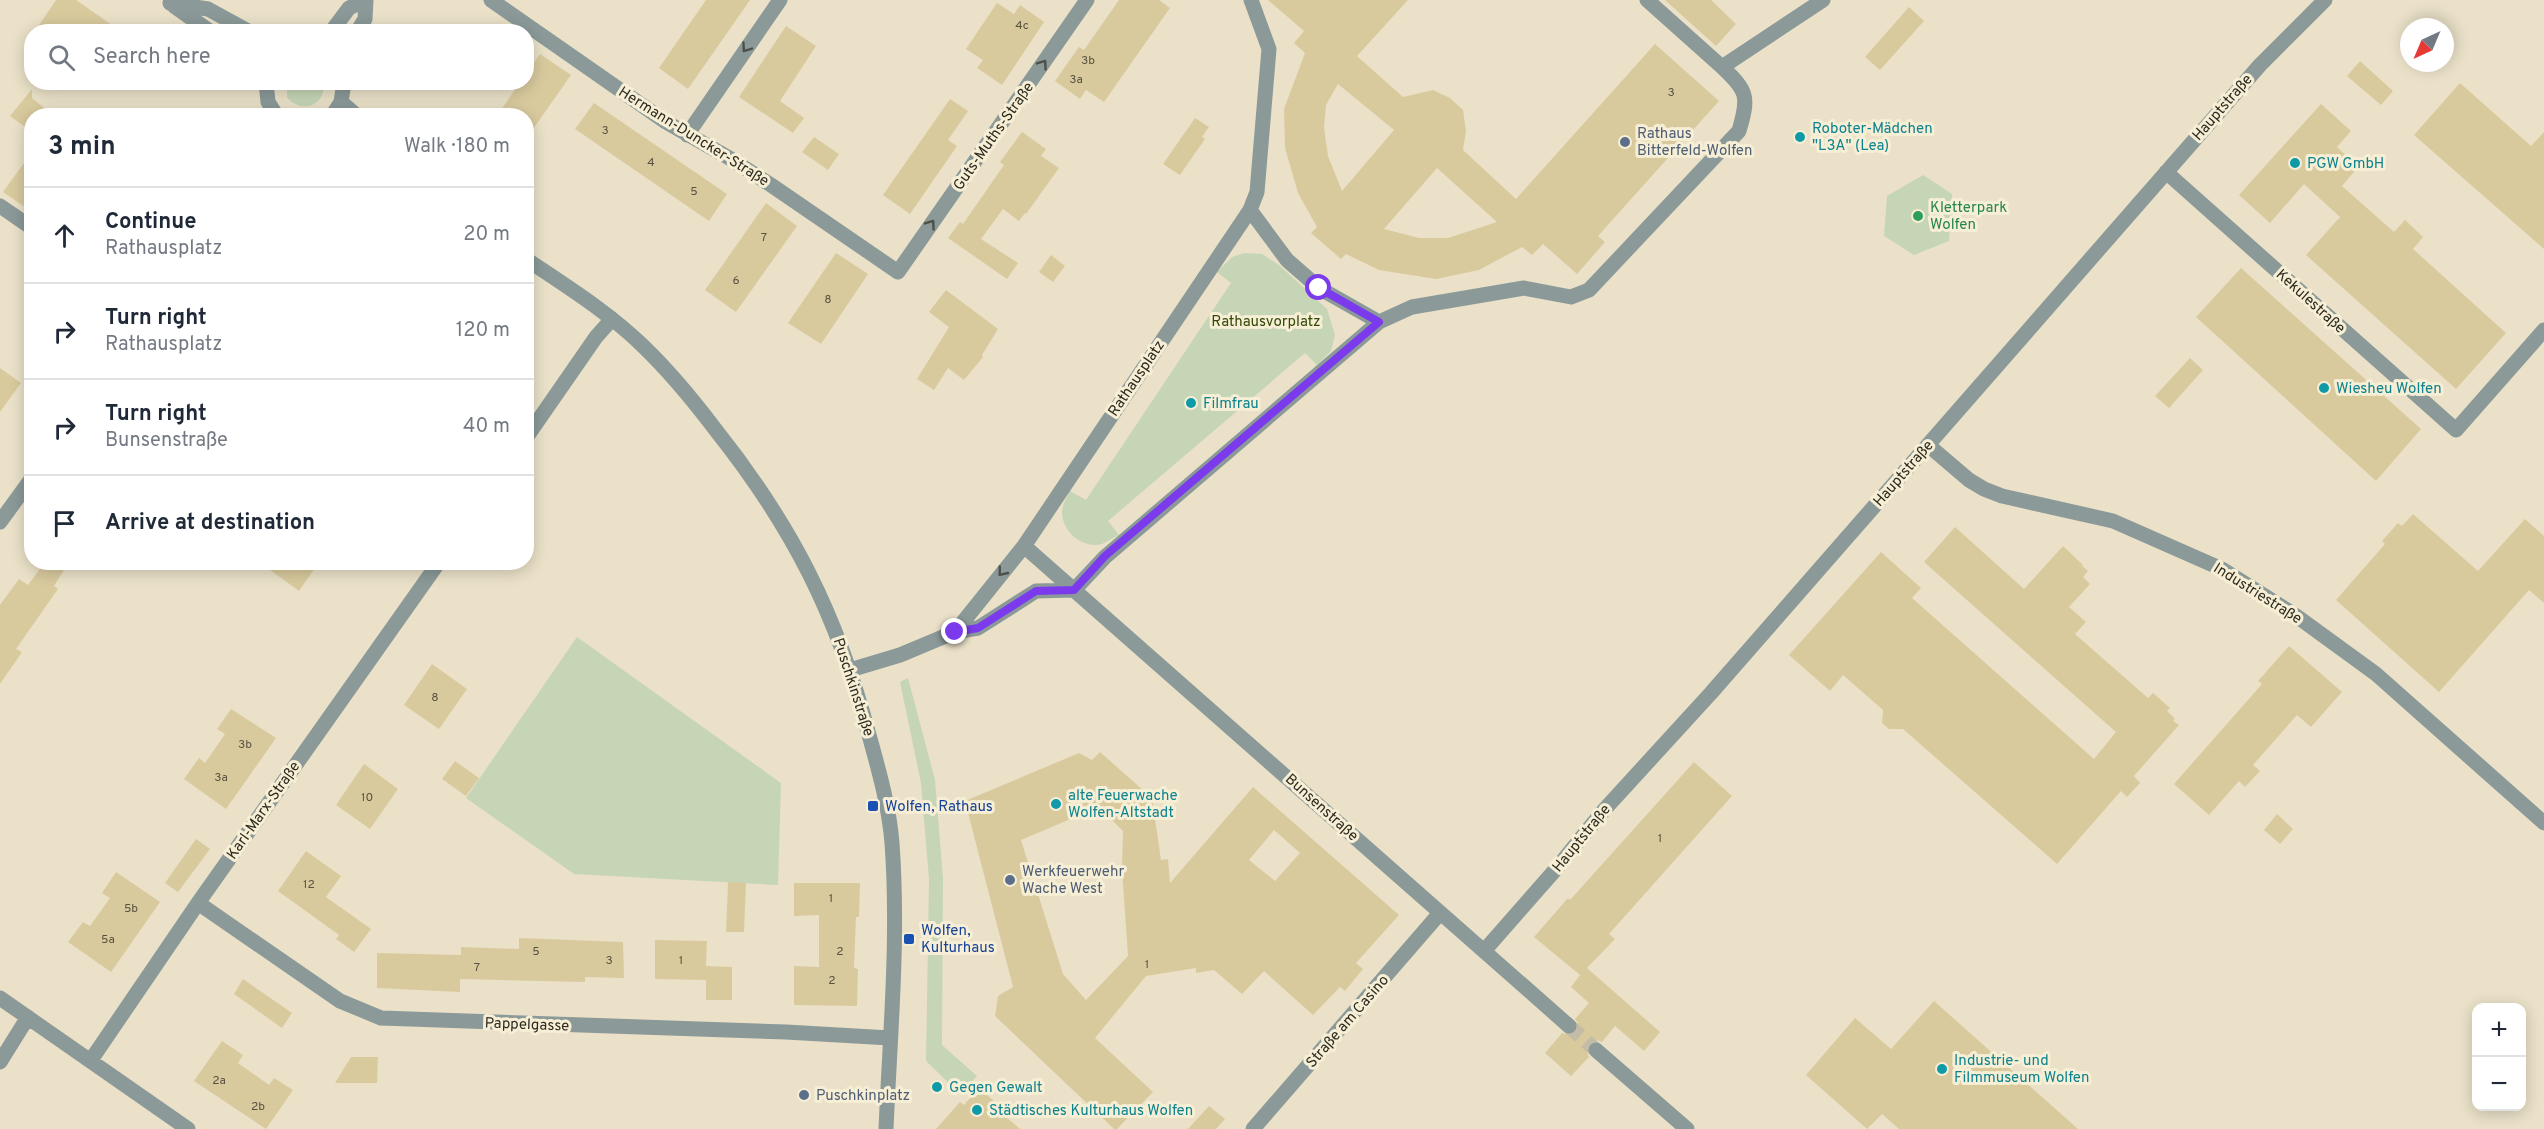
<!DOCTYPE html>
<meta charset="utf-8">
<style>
body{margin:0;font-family:Overpass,sans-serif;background:#f6f6f7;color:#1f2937}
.controls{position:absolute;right:18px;bottom:18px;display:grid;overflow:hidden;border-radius:12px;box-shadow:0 3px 15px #0003}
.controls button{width:54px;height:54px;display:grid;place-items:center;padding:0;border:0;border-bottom:2px solid #e0e1e3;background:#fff;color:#1f2937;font:30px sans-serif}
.compass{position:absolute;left:2400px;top:18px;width:54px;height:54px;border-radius:50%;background:#fff;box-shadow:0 3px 15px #0003;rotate:224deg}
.stop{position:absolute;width:18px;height:18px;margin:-14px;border:4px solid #7c3aed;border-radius:50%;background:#fff}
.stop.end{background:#7c3aed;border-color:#fff;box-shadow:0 2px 6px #0008}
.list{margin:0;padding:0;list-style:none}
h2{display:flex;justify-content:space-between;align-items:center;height:78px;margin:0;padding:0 24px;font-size:26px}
h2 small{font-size:20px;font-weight:400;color:#747a83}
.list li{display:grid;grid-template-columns:39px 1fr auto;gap:18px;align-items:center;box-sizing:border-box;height:96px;padding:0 24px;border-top:2px solid #e0e1e3}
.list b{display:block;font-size:22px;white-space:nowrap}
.list p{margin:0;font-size:20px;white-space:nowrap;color:#747a83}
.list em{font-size:20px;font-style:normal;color:#747a83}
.icon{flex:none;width:33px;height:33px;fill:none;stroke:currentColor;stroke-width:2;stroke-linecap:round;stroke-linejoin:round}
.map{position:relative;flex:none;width:2544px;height:1129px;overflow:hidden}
.search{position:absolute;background:#fff;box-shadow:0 3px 15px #0003;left:24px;top:24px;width:510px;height:66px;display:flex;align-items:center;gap:15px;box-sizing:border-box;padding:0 21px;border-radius:24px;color:#747a83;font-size:22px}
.panel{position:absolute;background:#fff;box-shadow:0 3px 15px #0003;left:24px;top:108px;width:510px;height:462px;border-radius:24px}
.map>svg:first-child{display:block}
.green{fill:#c6d5b6}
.building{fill:#d9ca9e;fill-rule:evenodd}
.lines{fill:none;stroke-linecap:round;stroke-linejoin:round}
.minor-tunnel{stroke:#c4bca6;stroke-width:15;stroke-dasharray:15 8;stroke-linecap:butt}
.minor{stroke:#8b9999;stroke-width:15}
.tertiary{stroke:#8b9999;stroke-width:15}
.oneway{stroke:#4e514a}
.route{stroke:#7c3aed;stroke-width:8}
.culture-dot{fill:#0f9aa8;stroke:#f7efd5;stroke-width:2}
.service-dot{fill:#5c6f8a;stroke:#f7efd5;stroke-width:2}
.leisure-dot{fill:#2e9e5b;stroke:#f7efd5;stroke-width:2}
.transit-dot{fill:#1a4fb4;stroke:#f7efd5;stroke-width:2}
.labels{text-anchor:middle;stroke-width:6;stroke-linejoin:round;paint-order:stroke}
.number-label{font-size:12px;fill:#585240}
.street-label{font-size:15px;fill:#2d2a20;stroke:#f7efd5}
.culture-label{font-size:15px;fill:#0d838f;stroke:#f7efd5;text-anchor:start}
.service-label{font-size:15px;fill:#4e5e75;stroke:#f7efd5;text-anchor:start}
.leisure-label{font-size:15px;fill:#27864d;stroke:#f7efd5;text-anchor:start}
.park-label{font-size:15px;fill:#324908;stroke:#f7efd5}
.transit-label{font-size:15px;fill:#164399;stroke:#f7efd5;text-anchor:start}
</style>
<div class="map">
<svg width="2544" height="1129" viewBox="0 0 2544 1129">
<rect width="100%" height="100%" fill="#eae1c8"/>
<path class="green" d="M287,82l36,1c4,22 -22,32 -36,14z
M1923,175l29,19 -3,47 -35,14 -30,-19 3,-40z
M1245,253l17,1 17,11 48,44 8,26 -4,16 -14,14 -12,-12 -197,168 11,14c-5,2 -12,7 -17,9 -20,5 -39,-12 -40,-31 0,-8 4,-15 8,-22l16,9 145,-217 -14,-11 15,-15z
M577,637l204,146 -3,102 -204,-11 -108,-76z
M908,678l27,102 8,98 -1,167 35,31 -17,18 -34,-33 3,-182 -8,-96 -21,-101z"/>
<path class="building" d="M56,0h20l46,32h-73l-10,-7z
M706,0h44l-62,89 -29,-21z
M1119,0h40l11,8 -66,94 -18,-12 -6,9 -25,-18 24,-34 5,3z
M1268,0h140l-51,56 46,41 30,-7 17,8 13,12 3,21 -3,19 53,49 139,-155 64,57 -121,135 7,6 -28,32 -34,-30 -11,11 -10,-8 -43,23 -43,9 -57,-9 -33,-16 -5,5 -30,-26 6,-6 -19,-34 -13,-45 -1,-39 21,-56 -11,-10 10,-12zM1338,84l56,46 -52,61 -14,-35 -4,-28 2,-23zM1437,168l60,54 -49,16h-29l-35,-9z
M1665,0h46l25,24 -20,22z
M997,3l17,11 6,-9 24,17 -42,63 -25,-17 6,-8 -17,-11z
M1909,7l15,14 -44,49 -15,-13z
M786,26l30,20 -36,55 24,17 -11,15 -54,-36z
M540,54l31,21 -45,64v-23h-29l23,-34h6v-8z
M2360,61l33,30 -12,14 -34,-29z
M2460,83l71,63 13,-14v117l-130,-114z
M32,89v9l22,18h-22v16l-22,-16z
M950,99l18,12 -20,29 9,6 -47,68 -27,-19z
M594,103l133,91 -18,27 -134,-92z
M2321,104l30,27 -14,16 21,20 -16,19 52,46 11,-12 18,17 -10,12 93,84 -50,56 -150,-134 34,-38 -36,-33 -34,39 -31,-28z
M1195,118l14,9 -7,10 3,2 -25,36 -17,-11z
M1022,132l24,17 -5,7 18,12 -33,46 -1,-1 -6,8 -16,-12 -22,30 37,24 -11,16 -59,-41 12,-16 3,2 41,-59 -4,-3z
M814,137l25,17 -11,16 -26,-18z
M32,152v60l-29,-20z
M766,203l31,23 -61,86 -31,-22z
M836,253l32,21 -47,70 -33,-21z
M1051,255l14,11 -12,16 -14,-10z
M2241,268l180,161 -45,52 -180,-164z
M946,290l52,39 -16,26 1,2 -19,23 -16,-12 -14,22 -17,-11 32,-52 -20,-15z
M2190,358l13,12 -34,38 -14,-12z
M0,368l21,15 -21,29z
M2413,514l65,57 47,-52 19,17v67l-15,-13 -90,102 -103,-92 49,-56 -3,-3 16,-18 4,3z
M1955,527l69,62 39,-43 20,19 -1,1 6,5 -5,6 7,7 -21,23 17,15 -11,12 73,64 5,-5 17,15 -3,3 8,8 -2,2 6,4 -45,51 6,7 -13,14 -6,-6 -64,73 -154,-135h-14l-7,-6 1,-13 -40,-35 -13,16 -41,-36 92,-103 40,36 -9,10 182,161 22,-27 -192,-170z
M45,562h24l-15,24 4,3 -42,60 6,3 -22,32v-79l19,-26 9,6z
M259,562h60l-20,29z
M2289,646l53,46 -31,35 -14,-12 -44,50 7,6 -15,16 -6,-6 -30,34 -35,-31 88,-100 -4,-3z
M432,664l35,25 -28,40 -35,-24z
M231,709l45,29 -50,71 -42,-30 15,-21 6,5 20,-29 -8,-5z
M1100,752l52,46 9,62 7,-1 2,24 83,-96 146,128 -43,48 7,6 -18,22 -5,-4 -27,28 -49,-44 -22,23 -28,-24 -18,3v-5l-50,8 -51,62 58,54 -36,37h-3l-119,-113 3,-20 15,-9 -48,-186 114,-48 13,7zM1099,807l24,24 -1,38 6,87 -42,44 -23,-26 -42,-134zM1274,830l26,23 -25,28 -26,-21z
M455,761l24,17 -13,18 -24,-17z
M1694,762l38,34 -123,138 6,5 -28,29 73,64 -16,19 -29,-25 -13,16 -5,-2 -8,3 -3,6 3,8 -18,19 -26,-23 17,-20 10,2 5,-3 1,-9 -3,-4 14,-16 -18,-16 9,-12 -46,-38 34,-39 2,2z
M364,764l34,25 -28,40 -34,-24z
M2277,814l16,15 -13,15 -16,-14z
M196,839l14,10 -32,43 -13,-9z
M306,851l35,25 -15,21 45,32 -17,23 -18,-13 3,-4 -61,-44z
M116,872l44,30 -49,70 -43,-30 15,-20 7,4 20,-28 -8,-5z
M728,882l18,1 -2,49h-18z
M794,883h66l-1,34h-3l-2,51 4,1 -1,37 -63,-1v-39l25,1v-52l-25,1z
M519,938l104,4 1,36 -39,-1v5l-125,-3v13l-83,-4v-35l84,2v-8l58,2z
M655,940l52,1 -1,25 26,1v33h-26v-20l-51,-1z
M243,979l49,34 -10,15 -48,-34z
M1934,1001l144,128h-179l-17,-15 -15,15 -61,-54 49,-57 36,31z
M222,1041l21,14 -5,8 31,22 5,-7 19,12 -27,39 -72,-48z
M351,1057h27l-1,26h-42z
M979,1088l23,20 -3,3 21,18h-84l24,-27 4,3z
M1209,1106l16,13 -9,10h-28z"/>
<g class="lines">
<path class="minor-tunnel" d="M1569,1026l27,24"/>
<path class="minor" d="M491,0l175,122 65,37 40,26 127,87 189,-272
M1647,0l75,67
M331,32l18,-24 17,-8
M357,32l8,-13 1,-19
M687,135l93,-135
M2166,172l290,258 88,-100
M0,206l32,22
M1250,210l7,-18 12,-143 -18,-49
M1379,322l33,-15 112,-19 47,9 18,-7 150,-159c10,-34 9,-40 -17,-64l101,-67
M526,438l70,-101 16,-18
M1928,445l41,35 15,9 18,7 111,25 109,48 73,46 81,59 168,149
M0,522l32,-44
M1024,546l226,-336 37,50 32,28 60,34 -274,235 -31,33
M955,632l69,-86 545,480
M850,670l50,-15 55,-23 23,-4 58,-37 38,-1
M198,903l142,98 41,17 405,14 104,6
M1484,951l72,-82 48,-59 107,-117 549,-628 65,-65
M0,998l188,131
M1596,1050l91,79
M91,1060l107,-157 241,-341
M0,1062l28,-45
M1253,1129l187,-216"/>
<path class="tertiary" d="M170,3l38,6 42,23
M174,6l37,26
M266,82l2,20 9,14
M341,102l16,14
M332,116l9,-14 3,-20
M526,259c40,27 82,53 117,87 26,25 50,54 72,83 78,98 122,186 154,306 10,36 20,71 23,108 7,95 -2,191 -6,286"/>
</g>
<defs><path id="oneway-chevron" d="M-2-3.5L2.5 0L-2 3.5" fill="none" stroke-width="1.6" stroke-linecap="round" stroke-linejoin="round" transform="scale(1.5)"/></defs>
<g class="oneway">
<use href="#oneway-chevron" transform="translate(746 48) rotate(125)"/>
<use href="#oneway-chevron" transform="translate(1043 64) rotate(-55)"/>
<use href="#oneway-chevron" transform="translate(931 224) rotate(-55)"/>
<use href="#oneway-chevron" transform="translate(1002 572) rotate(129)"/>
</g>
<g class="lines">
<path class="route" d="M955,632l23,-4 58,-37 38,-1 31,-34 274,-234 -60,-34"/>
</g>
<g class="culture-dot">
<circle cx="1800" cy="137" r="6"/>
<circle cx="2295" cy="163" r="6"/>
<circle cx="2324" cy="388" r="6"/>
<circle cx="1191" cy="403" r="6"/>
<circle cx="1056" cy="804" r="6"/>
<circle cx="1942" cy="1069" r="6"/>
<circle cx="937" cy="1087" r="6"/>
<circle cx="977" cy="1110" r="6"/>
</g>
<g class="service-dot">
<circle cx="1625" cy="142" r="6"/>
<circle cx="1010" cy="880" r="6"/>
<circle cx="804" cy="1095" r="6"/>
</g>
<circle class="leisure-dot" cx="1918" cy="216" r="6"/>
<g class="transit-dot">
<rect x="867" y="800" width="12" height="12" rx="3"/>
<rect x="903" y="933" width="12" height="12" rx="3"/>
</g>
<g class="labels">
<g class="number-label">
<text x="1022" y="29">4c</text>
<text x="1088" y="64">3b</text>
<text x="1076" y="83">3a</text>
<text x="1671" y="96">3</text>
<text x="605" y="134">3</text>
<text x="651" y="166">4</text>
<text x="694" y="195">5</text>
<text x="764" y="241">7</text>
<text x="736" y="284">6</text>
<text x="828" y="303">8</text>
<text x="435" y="701">8</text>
<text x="245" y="748">3b</text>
<text x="221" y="781">3a</text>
<text x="367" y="801">10</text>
<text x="1660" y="842">1</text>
<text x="309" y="888">12</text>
<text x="831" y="902">1</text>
<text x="131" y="912">5b</text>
<text x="108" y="943">5a</text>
<text x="536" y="955">5</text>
<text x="840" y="955">2</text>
<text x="609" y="964">3</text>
<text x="681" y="964">1</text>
<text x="1147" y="968">1</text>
<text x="477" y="971">7</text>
<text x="832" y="984">2</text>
<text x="219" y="1084">2a</text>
<text x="258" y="1110">2b</text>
</g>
<g class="street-label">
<text transform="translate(2222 107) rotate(-49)" y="5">Hauptstraße</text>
<text transform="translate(694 136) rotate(32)" y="5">Hermann-Duncker-Straße</text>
<text transform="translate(993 136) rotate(-55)" y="5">Guts-Muths-Straße</text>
<text transform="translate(2311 301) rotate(42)" y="5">Kekulestraße</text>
<text transform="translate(1136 378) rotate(-56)" y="5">Rathausplatz</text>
<text transform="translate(1903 473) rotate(-49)" y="5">Hauptstraße</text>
<text transform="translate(2258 593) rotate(32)" y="5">Industriestraße</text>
<text transform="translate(854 687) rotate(72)" y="5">Puschkinstraße</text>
<text transform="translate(1322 807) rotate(42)" y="5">Bunsenstraße</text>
<text transform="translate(263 810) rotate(-55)" y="5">Karl-Marx-Straße</text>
<text transform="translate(1581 838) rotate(-51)" y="5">Hauptstraße</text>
<text transform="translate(1347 1021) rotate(-49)" y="5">Straße am Casino</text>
<text transform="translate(527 1024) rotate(2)" y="5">Pappelgasse</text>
</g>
<g class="culture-label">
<text x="1812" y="133">Roboter-Mädchen<tspan x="1812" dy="17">"L3A" (Lea)</tspan></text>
<text x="2307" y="168">PGW GmbH</text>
<text x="2336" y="393">Wiesheu Wolfen</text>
<text x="1203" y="408">Filmfrau</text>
<text x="1068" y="800">alte Feuerwache<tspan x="1068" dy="17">Wolfen-Altstadt</tspan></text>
<text x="1954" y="1065">Industrie- und<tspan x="1954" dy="17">Filmmuseum Wolfen</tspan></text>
<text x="949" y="1092">Gegen Gewalt</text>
<text x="989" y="1115">Städtisches Kulturhaus Wolfen</text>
</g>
<g class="service-label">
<text x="1637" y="138">Rathaus<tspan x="1637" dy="17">Bitterfeld-Wolfen</tspan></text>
<text x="1022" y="876">Werkfeuerwehr<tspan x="1022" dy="17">Wache West</tspan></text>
<text x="816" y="1100">Puschkinplatz</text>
</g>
<g class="leisure-label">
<text x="1930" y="212">Kletterpark<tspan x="1930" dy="17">Wolfen</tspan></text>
</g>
<g class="park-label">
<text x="1266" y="326">Rathausvorplatz</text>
</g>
<g class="transit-label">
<text x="885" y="811">Wolfen, Rathaus</text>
<text x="921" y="935">Wolfen,<tspan x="921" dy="17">Kulturhaus</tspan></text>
</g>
</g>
</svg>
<div class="controls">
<button>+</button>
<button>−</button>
</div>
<svg class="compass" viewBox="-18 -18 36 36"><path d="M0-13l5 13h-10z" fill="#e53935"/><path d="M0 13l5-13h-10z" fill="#747a83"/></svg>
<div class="stop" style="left:1319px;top:288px"></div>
<div class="stop end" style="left:955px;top:632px"></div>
<div class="search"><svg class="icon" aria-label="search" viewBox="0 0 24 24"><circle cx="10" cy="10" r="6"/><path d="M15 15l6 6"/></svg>Search here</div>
<section class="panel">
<h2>3 min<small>Walk · 180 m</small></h2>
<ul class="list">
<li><svg class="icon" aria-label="ahead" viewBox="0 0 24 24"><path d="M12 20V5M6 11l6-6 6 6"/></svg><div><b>Continue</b><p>Rathausplatz</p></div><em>20 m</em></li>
<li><svg class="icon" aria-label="right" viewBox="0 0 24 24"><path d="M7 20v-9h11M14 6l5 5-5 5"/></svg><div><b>Turn right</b><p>Rathausplatz</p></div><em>120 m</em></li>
<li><svg class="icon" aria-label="right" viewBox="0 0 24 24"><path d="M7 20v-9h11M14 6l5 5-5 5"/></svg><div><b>Turn right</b><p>Bunsenstraße</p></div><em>40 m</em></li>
<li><svg class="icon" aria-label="arrive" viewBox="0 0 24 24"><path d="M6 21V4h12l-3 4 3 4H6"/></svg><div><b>Arrive at destination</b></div></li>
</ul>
</section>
</div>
